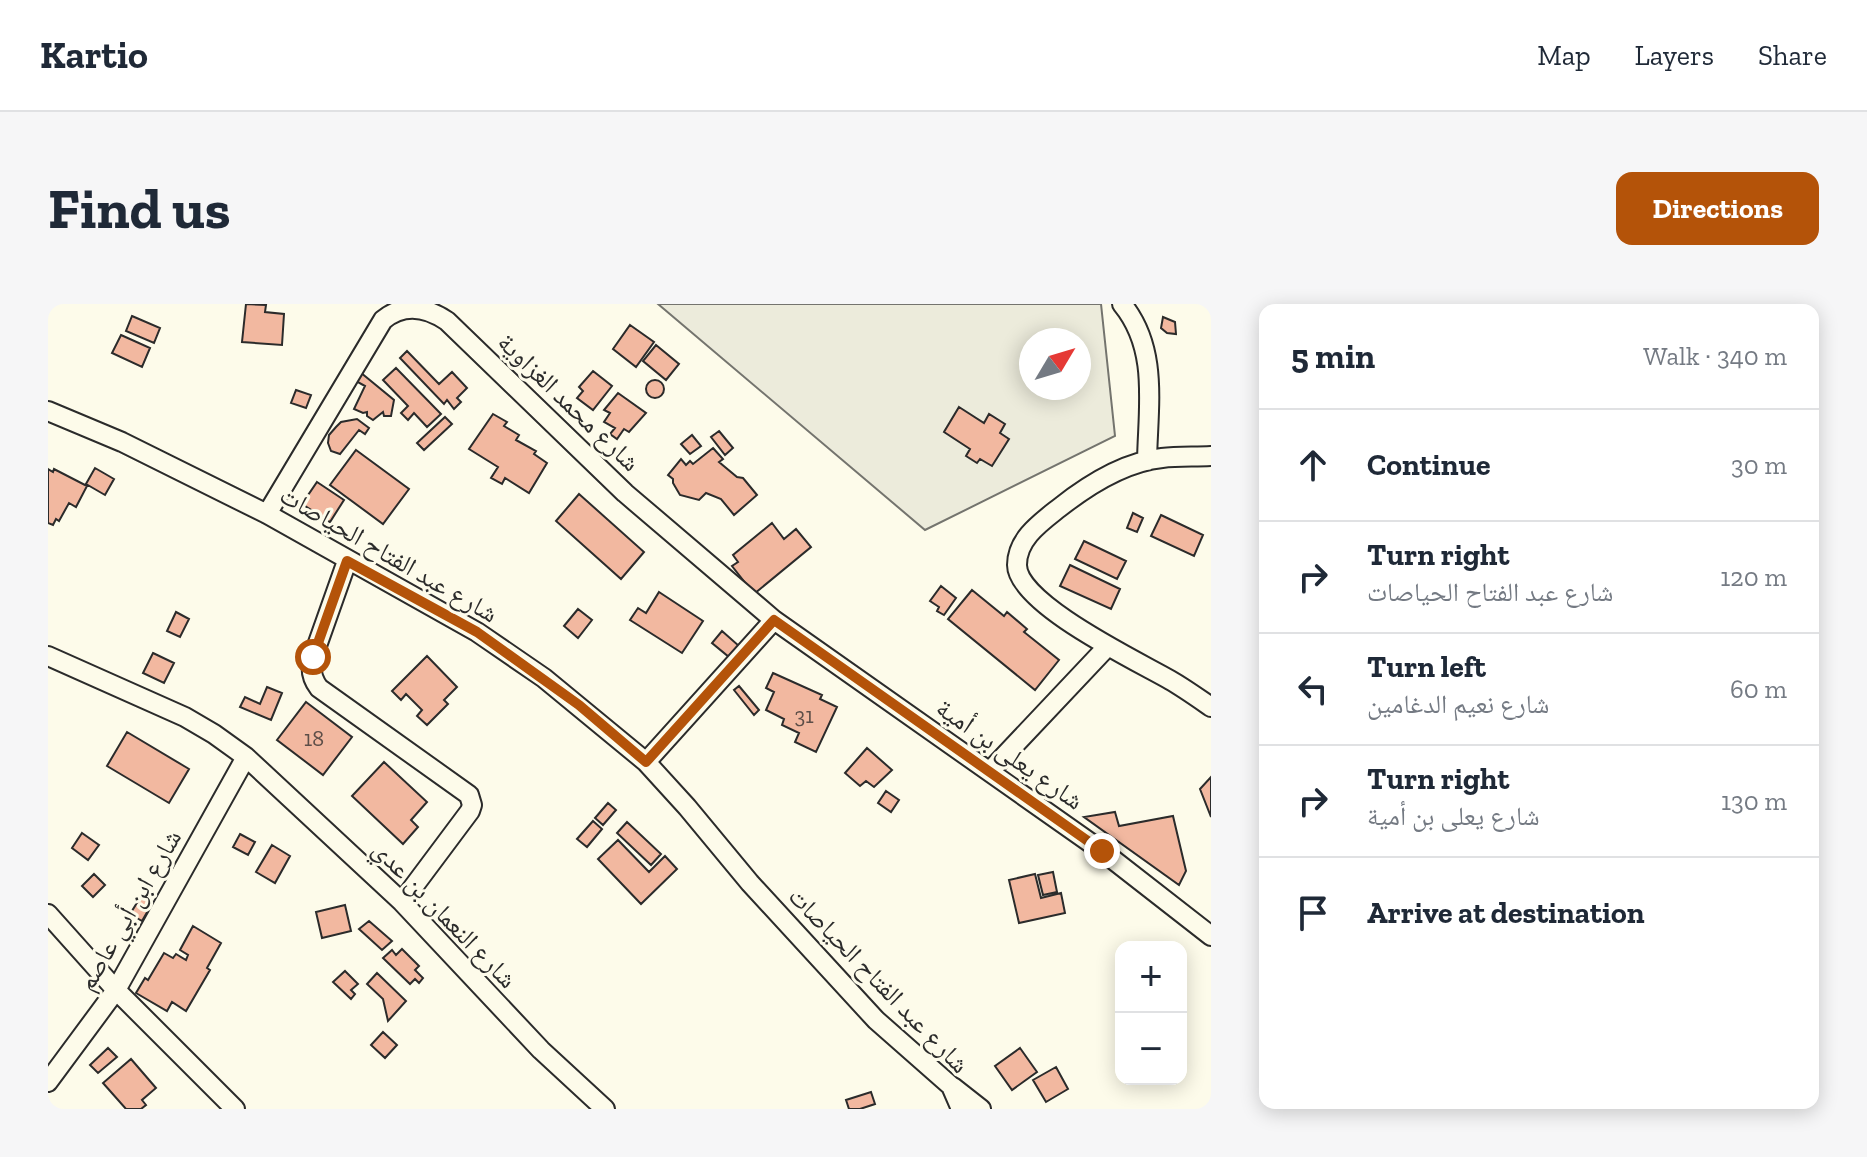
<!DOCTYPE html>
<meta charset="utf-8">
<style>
body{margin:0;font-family:"Zilla Slab","Noto Naskh Arabic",serif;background:#f6f6f7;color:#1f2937}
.controls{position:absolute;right:24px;bottom:24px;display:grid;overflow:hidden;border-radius:16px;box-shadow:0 4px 20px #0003}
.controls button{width:72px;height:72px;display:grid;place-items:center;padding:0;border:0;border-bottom:2px solid #e0e1e3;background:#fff;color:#1f2937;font:40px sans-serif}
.compass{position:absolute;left:971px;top:24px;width:72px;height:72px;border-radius:50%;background:#fff;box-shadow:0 4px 20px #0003;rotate:52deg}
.stop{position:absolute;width:24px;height:24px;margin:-18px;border:6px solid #b45309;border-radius:50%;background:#fff}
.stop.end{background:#b45309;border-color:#fff;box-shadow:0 2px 8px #0008}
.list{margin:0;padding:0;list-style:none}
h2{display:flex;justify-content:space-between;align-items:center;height:104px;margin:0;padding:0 32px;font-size:34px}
h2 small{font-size:26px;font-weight:400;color:#747a83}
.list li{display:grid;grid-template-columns:52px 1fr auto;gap:24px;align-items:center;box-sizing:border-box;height:112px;padding:0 32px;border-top:2px solid #e0e1e3}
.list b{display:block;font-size:30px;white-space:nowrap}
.list p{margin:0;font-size:26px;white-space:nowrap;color:#747a83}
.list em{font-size:26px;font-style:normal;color:#747a83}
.icon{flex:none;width:44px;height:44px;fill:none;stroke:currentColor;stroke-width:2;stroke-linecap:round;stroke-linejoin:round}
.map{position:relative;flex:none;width:1163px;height:805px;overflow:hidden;border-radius:16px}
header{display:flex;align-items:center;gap:48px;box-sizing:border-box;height:112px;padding:0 40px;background:#fff;border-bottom:2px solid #e0e1e3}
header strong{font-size:38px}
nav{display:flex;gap:44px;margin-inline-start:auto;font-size:28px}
.intro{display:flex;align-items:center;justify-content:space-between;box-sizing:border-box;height:192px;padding:0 48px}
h1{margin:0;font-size:56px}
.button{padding:20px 36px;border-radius:16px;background:#b45309;color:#fff;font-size:28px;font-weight:700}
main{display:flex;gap:48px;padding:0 48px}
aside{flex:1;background:#fff;border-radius:16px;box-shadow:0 4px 20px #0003}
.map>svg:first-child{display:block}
.green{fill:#ecebdb;stroke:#74746e;stroke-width:2;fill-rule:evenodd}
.building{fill:#f2b8a0;stroke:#2b2b2b;stroke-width:2}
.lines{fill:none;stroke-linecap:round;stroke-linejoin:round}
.street-casing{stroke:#2b2b2b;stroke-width:22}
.street{stroke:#fdfbea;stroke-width:18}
.route{stroke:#b45309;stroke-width:10}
.labels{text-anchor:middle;stroke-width:6;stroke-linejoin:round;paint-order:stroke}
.number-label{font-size:22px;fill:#5d4e48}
.street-label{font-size:26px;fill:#2b2b2b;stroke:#fdfbea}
</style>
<header>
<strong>Kartio</strong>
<nav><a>Map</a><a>Layers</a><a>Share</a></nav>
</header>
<div class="intro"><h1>Find us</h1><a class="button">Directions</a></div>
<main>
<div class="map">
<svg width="1163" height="805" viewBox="0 0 1163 805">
<rect width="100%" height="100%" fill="#fdfbea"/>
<path class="green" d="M610,0h443l14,132 -190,94zM983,36h48v48h-48z"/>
<path class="building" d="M198,0l20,1 -1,7 19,2 -2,31 -40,-3z
M84,12l28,12 -6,15 -28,-12z
M1115,13l12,5 1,12 -9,-1 -6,-5z
M582,21l24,17 -18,25 -23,-18z
M73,31l29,13 -8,19 -30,-14z
M608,41l23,19 -13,16 -23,-19z
M359,47l32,33 13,-12 15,16 -10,10 4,4 -7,7 -7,-9 -3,4 -44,-46z
M348,64l45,46 -14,13 -13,-14 -6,7 -7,-7 7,-7 -25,-26z
M545,67l19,15 -19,24 -16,-12 6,-7 -4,-4z
M312,68l34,28 -3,16h-7l-1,-4 -10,8 -6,-4v-4l-4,1 -9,-4 11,-23 -11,-6z
M598 85a9 9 0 1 1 18 0a9 9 0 1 1-18 0Z
M248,86l15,5 -5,13 -15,-5z
M570,89l28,20 -17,19 -5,-3 -7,10 -7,-5 5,-6 -11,-6 6,-9 -6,-3z
M911,103l25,16 5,-9 16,10 -5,9 9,6 -17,27 -12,-7 -3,4 -11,-7 4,-7 -26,-17z
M445,110l14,8 -3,4 15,9 -3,5 20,11 -2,3 13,9 -18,30 -24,-15 -3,6 -11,-6 7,-11 -29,-18z
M397,113l7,7 -28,26 -7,-7z
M309,115l12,9 -4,6 -6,-4 -19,24 -9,-3 -3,-8 1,-8 7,-8 5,-5z
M671,127l14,17 -8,7 -14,-18z
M644,131l9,11 -11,8 -9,-10z
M665,144l10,11 -4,3 18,15 6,1 14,17 -23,20 -13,-16 -15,-6 -7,7 -19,-5 -7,-12v-4l-5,-4 13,-16 5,6 4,-4 3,3z
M308,146l53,39 -26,35 -53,-39z
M47,164l19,11 -9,16 -19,-11z
M0,165l5,3 1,-3 33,17 -11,21 -7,-4 -10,18 -3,-2 -3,6 -5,-2z
M269,178l27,18 -14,22 -28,-18z
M531,190l65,58 -23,27 -65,-58z
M1085,209l10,5 -6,14 -10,-4z
M1113,211l42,20 -9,21 -43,-20z
M724,219l12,16 12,-10 15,18 -57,47 -22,-28 6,-4 -5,-7z
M1036,237l42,20 -9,18 -42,-20z
M1022,261l50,24 -9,20 -51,-23z
M893,282l15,12 -12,17 -7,-4 2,-4 -9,-6z
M924,286l32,26 3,-4 20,17 -3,3 35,28 -24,30 -87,-71z
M611,288l44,29 -21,32 -52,-33 8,-12 8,5z
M530,305l14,11 -14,18 -14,-12z
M128,308l13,7 -9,18 -13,-6z
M674,327l17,15 -10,11 -17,-14z
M105,349l21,10 -10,20 -21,-10z
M379,352l30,31 -13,13 4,4 -21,21 -10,-9 5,-6 -16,-16 -5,6 -9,-9z
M725,369l49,22 -2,4 17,8 -21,45 -21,-10 4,-9 -17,-8 2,-6 -18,-9 8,-18 -8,-4z
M691,382l20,24 -5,5 -20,-25z
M219,383l15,6 -11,27 -31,-13 5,-10 15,7z
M258,398l46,35 -29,38 -46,-35z
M79,428l62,37 -20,34 -62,-37z
M819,444l25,22 -18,17 -8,-6 -6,5 -15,-13z
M336,458l43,40 -16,18 7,7 -15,17 -51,-48z
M1163,473v40l-11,-28z
M838,487l13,9 -8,12 -13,-9z
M560,499l8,7 -13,15 -8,-7z
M1067,508l4,14 54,-10 13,55 -7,14 -95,-68z
M545,517l9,8 -15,18 -10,-8z
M579,518l34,32 -10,11 -34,-32z
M34,529l17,12 -11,15 -16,-12z
M192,530l15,8 -7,13 -15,-8z
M570,536l31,32 16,-16 12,13 -36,35 -43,-45z
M224,541l18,11 -15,27 -19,-11z
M1005,568l4,20 -14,3 -5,-20z
M46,570l11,11 -12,12 -11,-11z
M987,570l6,24 20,-5 4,20 -46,10 -10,-43z
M94,591l11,7 -11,19 -12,-7z
M297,601l6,26 -29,7 -6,-26z
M321,617l23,20 -10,9 -23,-21z
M145,622l28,17 -14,25 3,2 -24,41 -14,-9 -5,9 -31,-18 9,-15 3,2 16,-27 9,5 3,-4 10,6 2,-5 -8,-5z
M354,645l17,17 -4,4 8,8 -4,5 -4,-4 -5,5 -27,-26 9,-8 4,5z
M297,667l13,13 -7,6 4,4 -4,5 -18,-17z
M329,669l29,28 -18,20 -5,-22 -16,-15z
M335,728l14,13 -12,13 -14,-13z
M60,744l9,9 -19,16 -8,-8z
M972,744l17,24 -25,18 -17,-24z
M83,755l25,29 -14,12 4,5 -5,4h-15l-23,-26z
M1008,763l12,22 -22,13 -13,-22z
M823,788l4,12 -15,5h-11l-3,-9z"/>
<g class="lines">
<defs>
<path id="street" d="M1074,0c37,45 26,102 25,157
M0,107l74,31 145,72 210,118 67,46 102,84 41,45 63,76 126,137 75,66 10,23
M1163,152c-16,1 -33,0 -49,2 -38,4 -74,27 -103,50 -19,15 -42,31 -42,57 0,39 122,97 153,115 14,8 28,18 41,27
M219,210l116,-194c19,-16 42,-14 64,1l178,172 149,127 328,231 109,85
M299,257l-34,96c-3,11 -1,22 6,31l150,107 3,10 -2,6 -68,91
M0,352l137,61 29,17 32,23 156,145 139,148 64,59
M598,458l128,-142
M942,467l117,-124
M0,610l68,76 119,119
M0,778l68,-92 130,-233
M905,783l28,22"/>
</defs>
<use href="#street" class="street-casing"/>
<use href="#street" class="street"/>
</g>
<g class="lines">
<path class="route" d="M265,353l34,-96 130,71 102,73 67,57 128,-142 328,231"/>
</g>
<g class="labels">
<g class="number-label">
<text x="756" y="419">31</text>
<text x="266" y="442">18</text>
</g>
<g class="street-label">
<text transform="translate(521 98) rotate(44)" y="9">شارع محمد الغزاوية</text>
<text transform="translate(341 250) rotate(30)" y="9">شارع عبد الفتاح الحياصات</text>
<text transform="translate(962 450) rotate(35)" y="9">شارع يعلى بن أمية</text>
<text transform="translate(81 606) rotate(-60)" y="9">شارع ابن أبي عاصم</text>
<text transform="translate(397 610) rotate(46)" y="9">شارع النعمان بن عدي</text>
<text transform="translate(831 676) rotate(46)" y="9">شارع عبد الفتاح الحياصات</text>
</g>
</g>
</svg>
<div class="controls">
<button>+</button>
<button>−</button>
</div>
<svg class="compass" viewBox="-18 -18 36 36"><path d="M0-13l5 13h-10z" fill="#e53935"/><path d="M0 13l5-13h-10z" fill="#747a83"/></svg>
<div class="stop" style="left:265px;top:353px"></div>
<div class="stop end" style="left:1054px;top:547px"></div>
</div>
<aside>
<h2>5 min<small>Walk · 340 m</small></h2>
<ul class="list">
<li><svg class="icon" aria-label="ahead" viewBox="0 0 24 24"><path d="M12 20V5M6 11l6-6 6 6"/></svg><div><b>Continue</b></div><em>30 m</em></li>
<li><svg class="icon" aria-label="right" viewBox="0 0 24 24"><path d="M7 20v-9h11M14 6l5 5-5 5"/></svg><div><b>Turn right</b><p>شارع عبد الفتاح الحياصات</p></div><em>120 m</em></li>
<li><svg class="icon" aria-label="left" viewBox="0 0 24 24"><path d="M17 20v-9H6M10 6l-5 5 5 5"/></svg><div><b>Turn left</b><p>شارع نعيم الدغامين</p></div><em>60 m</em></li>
<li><svg class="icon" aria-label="right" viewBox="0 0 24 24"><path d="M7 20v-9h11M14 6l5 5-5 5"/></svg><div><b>Turn right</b><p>شارع يعلى بن أمية</p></div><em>130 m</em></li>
<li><svg class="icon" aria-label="arrive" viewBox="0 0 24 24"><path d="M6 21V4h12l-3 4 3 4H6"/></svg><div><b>Arrive at destination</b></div></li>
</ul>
</aside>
</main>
